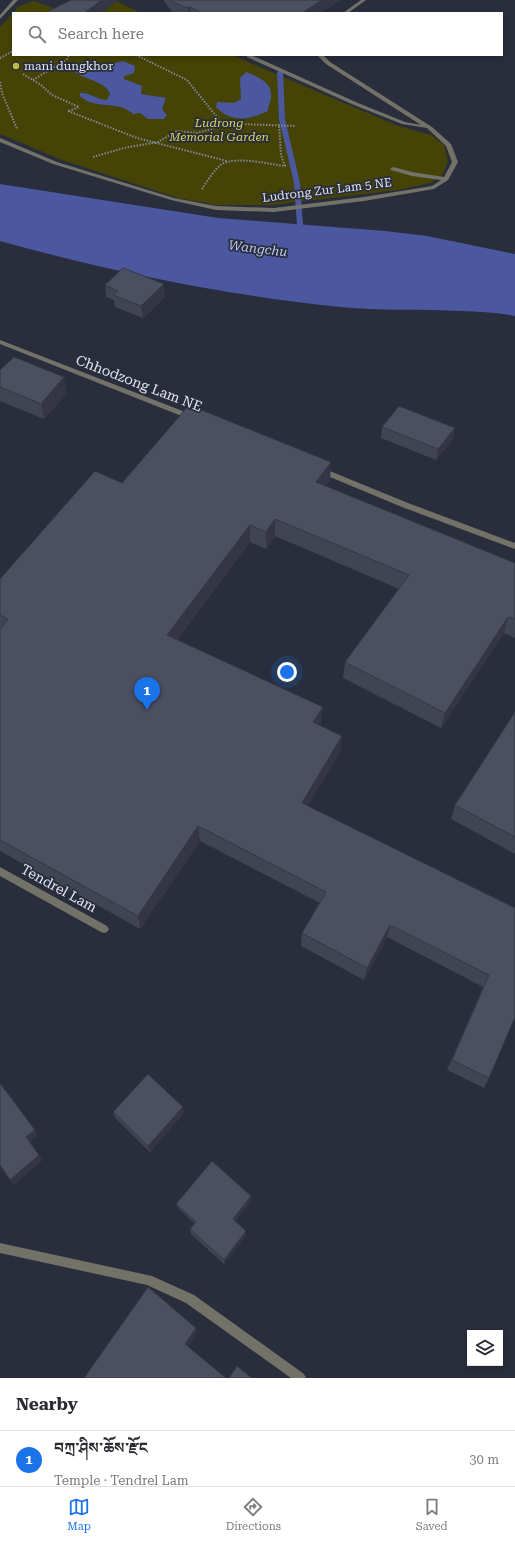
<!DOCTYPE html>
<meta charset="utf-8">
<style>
body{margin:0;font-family:"Roboto Serif","Noto Serif Tibetan",serif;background:#f7f7f7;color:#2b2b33}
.controls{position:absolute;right:12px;bottom:12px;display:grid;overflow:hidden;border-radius:0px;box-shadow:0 2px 6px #0003}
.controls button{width:36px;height:36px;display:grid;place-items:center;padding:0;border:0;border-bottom:1px solid #e1e1e2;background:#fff;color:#2b2b33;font:20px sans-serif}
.you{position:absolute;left:287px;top:672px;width:14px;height:14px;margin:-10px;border:3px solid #fff;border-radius:50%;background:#1a73e8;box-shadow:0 0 0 6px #1a73e833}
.badge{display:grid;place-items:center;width:26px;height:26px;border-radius:50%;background:#1a73e8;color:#fff;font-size:13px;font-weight:700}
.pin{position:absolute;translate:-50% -33px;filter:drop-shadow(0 1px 2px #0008)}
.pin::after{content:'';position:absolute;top:21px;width:14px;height:12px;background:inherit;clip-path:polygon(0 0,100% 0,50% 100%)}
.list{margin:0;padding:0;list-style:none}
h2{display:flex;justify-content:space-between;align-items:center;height:52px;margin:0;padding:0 16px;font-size:17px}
h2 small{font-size:13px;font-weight:400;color:#7c7c81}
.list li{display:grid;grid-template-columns:26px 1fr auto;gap:12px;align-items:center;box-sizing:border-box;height:56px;padding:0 16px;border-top:1px solid #e1e1e2}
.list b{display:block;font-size:15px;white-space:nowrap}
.list p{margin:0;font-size:13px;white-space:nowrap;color:#7c7c81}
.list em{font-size:13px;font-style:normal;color:#7c7c81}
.icon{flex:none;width:22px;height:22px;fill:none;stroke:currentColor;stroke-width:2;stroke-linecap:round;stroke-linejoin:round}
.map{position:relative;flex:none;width:515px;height:1378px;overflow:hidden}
.search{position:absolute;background:#fff;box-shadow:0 2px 6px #0003;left:12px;right:12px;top:12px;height:44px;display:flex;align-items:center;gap:10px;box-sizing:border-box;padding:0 14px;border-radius:0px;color:#7c7c81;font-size:15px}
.sheet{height:108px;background:#fff}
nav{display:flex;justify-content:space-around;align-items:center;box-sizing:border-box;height:56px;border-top:1px solid #e1e1e2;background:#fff;font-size:11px;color:#7c7c81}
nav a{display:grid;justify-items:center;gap:2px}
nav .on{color:#1a73e8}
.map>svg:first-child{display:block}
.green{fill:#454306}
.water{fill:#4b58a0}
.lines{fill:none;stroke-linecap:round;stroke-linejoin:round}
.stream{fill:#4b58a0;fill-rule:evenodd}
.path{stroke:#848794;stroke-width:2;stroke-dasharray:1.5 1.5;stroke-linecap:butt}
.service{fill:#727269;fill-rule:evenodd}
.minor{fill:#727269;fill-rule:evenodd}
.wall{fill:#404453}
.shaded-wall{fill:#343743}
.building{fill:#4b4f60;stroke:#343743}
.poi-dot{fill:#c1bd40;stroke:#292d3c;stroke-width:1.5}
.labels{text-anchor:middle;stroke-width:3.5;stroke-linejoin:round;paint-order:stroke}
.far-poi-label{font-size:12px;fill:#e2e5ef;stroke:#292d3c;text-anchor:start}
.far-park-label{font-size:12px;font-style:italic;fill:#dad759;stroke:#292d3c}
.far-street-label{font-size:12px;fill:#e2e5ef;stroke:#292d3c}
.far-water-label{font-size:13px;font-style:italic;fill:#bec8f1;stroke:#292d3c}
.street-label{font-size:14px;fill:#e2e5ef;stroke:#292d3c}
</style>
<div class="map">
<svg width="515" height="1378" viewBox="0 0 515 1378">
<rect width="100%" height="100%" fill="#292d3c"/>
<path class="green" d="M34,1l33,12h-54v42h219l164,70 35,10 13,10 4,16 -5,13 -12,9 -33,7 -126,15h-55l-39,-7 -116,-38 -62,-26v-107l19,-21z
M116,1l25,12h-47z"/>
<path class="water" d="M123,61l12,5 -1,7 -10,3v3l18,7 -1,8 25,4 -4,11 5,6 -3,4h-16l-8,-6 -7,1c-16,-15 -37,-3 -53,-18v-3c10,-1 17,7 27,7l3,-6c-4,-13 -25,-14 -37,-23 22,-13 30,-3 50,-10z
M246,72c13,5 27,11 25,26 -1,5 -3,8 -3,13 -19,9 -37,12 -52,-4l1,-5 17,1 7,-4 -1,-21z
M0,184l218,34 167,13 42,5 88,18v62c-18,-4 -36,-4 -54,-5 -40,-2 -80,0 -121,-4 -115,-12 -228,-35 -340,-66z"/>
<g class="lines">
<path class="stream" d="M280,70l3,2 2,47 15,64 3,42 -3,2 -3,-2 -3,-42 -15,-64 -2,-47z"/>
<path class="path" d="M136,55l51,25 34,42 19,2 56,2
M0,58l13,-7
M23,74l18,11 11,10 27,12 -10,4
M33,80l34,-21 2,-4
M0,82l2,11 15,36
M68,111l69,27 90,23
M93,157l31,-9 34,-6 19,-11 20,2 32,-9
M202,189c5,-8 12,-19 20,-25 14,-8 47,0 63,2l-4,-11 -2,-31"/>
<path class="service" d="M0,340l193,75 1,2 -3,2h-2l-189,-75z
M320,467l88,36 107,40v6l-113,-42 -84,-35 -2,-2 2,-2z
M0,1243l152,33 42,19 110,79 2,4h-15l-105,-75 -39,-18 -147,-32z"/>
<path class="minor" d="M13,0h5l-18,19v-4z
M361,0h5l-18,13h-5z
M247,55h4l107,48 47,19 16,3 -95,-61 -9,-9h6l7,7 102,65 19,17 7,18 -10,18 -14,9 -70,12 -90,11 -58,-2 -45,-10 -118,-36 -53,-22v-4l57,24 117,36 42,8 58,2 90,-11 68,-11 9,-6 -29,-4 -21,-6 -1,-1 3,-2 19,5 32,5 8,-15 -6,-16 -19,-18 -25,-4 -48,-19 -107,-48z
M0,867l107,59 2,3 -2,3 -3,1 -3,-1 -101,-56z"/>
</g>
<path class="wall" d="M163,0h177l-20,13h-147z
M105,285l60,11 -22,22 -28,-11 -1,-7 -8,-3z
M0,370l67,23 -23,26 -44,-18z
M382,427l71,12 -17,21 -55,-22z
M330,480l-5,6 190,77v75l-11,-5 -63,95 -98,-50 2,-16 54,-73 -124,-53 -9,13 -16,-7 -73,98 144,83 -1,2 21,26 -34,55 208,102 -26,170 -5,10 -37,-18 36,-83 -96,-50 -23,43 -63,-34 1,-13 18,-30 -120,-62 -60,88 -140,-78v-272l122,-96z
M515,712v142l-64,-35 4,-14z
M113,1112l71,1 -34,39 -35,-34z
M251,1201l-16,20 11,10v4l-22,29 -33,-30 -1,-5 5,-5 -17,-16 -2,-4z"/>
<path class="shaded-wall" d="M102,0h17l-18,13h-17z
M322,0h18l-20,13h-18z
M190,7v6h-2v-5z
M164,284l1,12 -22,22 -2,-12z
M64,377l3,16 -23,26 -3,-15z
M455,428l-2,11 -17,21 2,-11z
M331,462l-1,18 -15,20 1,-18z
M275,519v17l-9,13v-17z
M250,525v17l-82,109 -1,-16z
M508,617l-4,16 -63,95 4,-15z
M323,707l-2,16 -9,15 1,-16z
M342,736l-1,15 -40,66 1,-14z
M198,826l2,15 -60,88 -2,-13z
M390,925l-3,12 -23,43 3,-12z
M183,1107l1,6 -34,39 -2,-6z
M35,1130l3,6 -8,6 -4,-5z
M39,1155l4,5 -29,25 -4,-5z
M251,1196v5l-18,22v-4z
M246,1231v4l-22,29v-4z
M196,1328l1,5 -10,15 -2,-4z"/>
<path class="building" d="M71,0h31l-18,13h-39z
M171,0h151l-20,13h-100l-12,-6 -2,1 -15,-6z
M123,268l41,16 -23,22 -28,-11 5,-4 -13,-6z
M14,357l50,20 -23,27 -41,-17v-17z
M189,405l142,57 -15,20 199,81v56l-7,-2 -63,96 -100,-51 64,-87 -134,-56 -9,13 -16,-7 -83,110 156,72 -10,15 29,14 -40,67 213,105v109l-26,61 -37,-18 37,-85 -99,-50 -23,43 -65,-35 24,-41 -128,-66 -60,90 -138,-76v-211l8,-10 -8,-4v-36l95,-108 27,12z
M399,406l56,22 -17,21 -56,-22z
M515,712v125l-60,-32z
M148,1074l35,33 -35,39 -35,-34z
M0,1083l35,47 -9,7 13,18 -29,25 -10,-15z
M212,1161l39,35 -18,23 13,12 -22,29 -34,-31 6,-7 -20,-18z
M148,1287l48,41 -11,16 41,34h-142z
M237,1366l15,12h-23z"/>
<circle class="poi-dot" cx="16" cy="66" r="4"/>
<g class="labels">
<g class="far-poi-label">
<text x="24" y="70">mani dungkhor</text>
</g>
<g class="far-park-label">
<text x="219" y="127">Ludrong<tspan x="219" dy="14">Memorial Garden</tspan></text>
</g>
<g class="far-street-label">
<text transform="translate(327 190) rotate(-7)" y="4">Ludrong Zur Lam 5 NE</text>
</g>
<g class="far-water-label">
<text transform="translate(258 248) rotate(7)" y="5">Wangchu</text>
</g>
<g class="street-label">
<text transform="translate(139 383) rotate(21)" y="5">Chhodzong Lam NE</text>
<text transform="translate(59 888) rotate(29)" y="5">Tendrel Lam</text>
</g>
</g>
</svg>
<div class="controls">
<button><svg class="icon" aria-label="layers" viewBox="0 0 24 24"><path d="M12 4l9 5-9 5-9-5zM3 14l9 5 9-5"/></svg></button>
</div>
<div class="you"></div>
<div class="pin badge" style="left:147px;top:710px">1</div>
<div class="search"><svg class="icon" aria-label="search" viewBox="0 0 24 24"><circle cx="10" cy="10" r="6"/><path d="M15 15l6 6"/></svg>Search here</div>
</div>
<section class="sheet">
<h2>Nearby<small></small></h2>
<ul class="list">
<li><span class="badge">1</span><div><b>བཀྲ་ཤིས་ཆོས་རྫོང</b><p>Temple · Tendrel Lam</p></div><em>30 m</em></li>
</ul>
</section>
<nav>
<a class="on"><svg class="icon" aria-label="map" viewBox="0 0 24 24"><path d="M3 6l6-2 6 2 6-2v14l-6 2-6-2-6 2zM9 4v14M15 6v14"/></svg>Map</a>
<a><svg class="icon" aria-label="directions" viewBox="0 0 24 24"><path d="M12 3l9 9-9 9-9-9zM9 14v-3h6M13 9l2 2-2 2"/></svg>Directions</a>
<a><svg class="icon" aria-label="saved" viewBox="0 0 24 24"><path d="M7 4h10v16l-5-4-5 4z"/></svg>Saved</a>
</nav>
